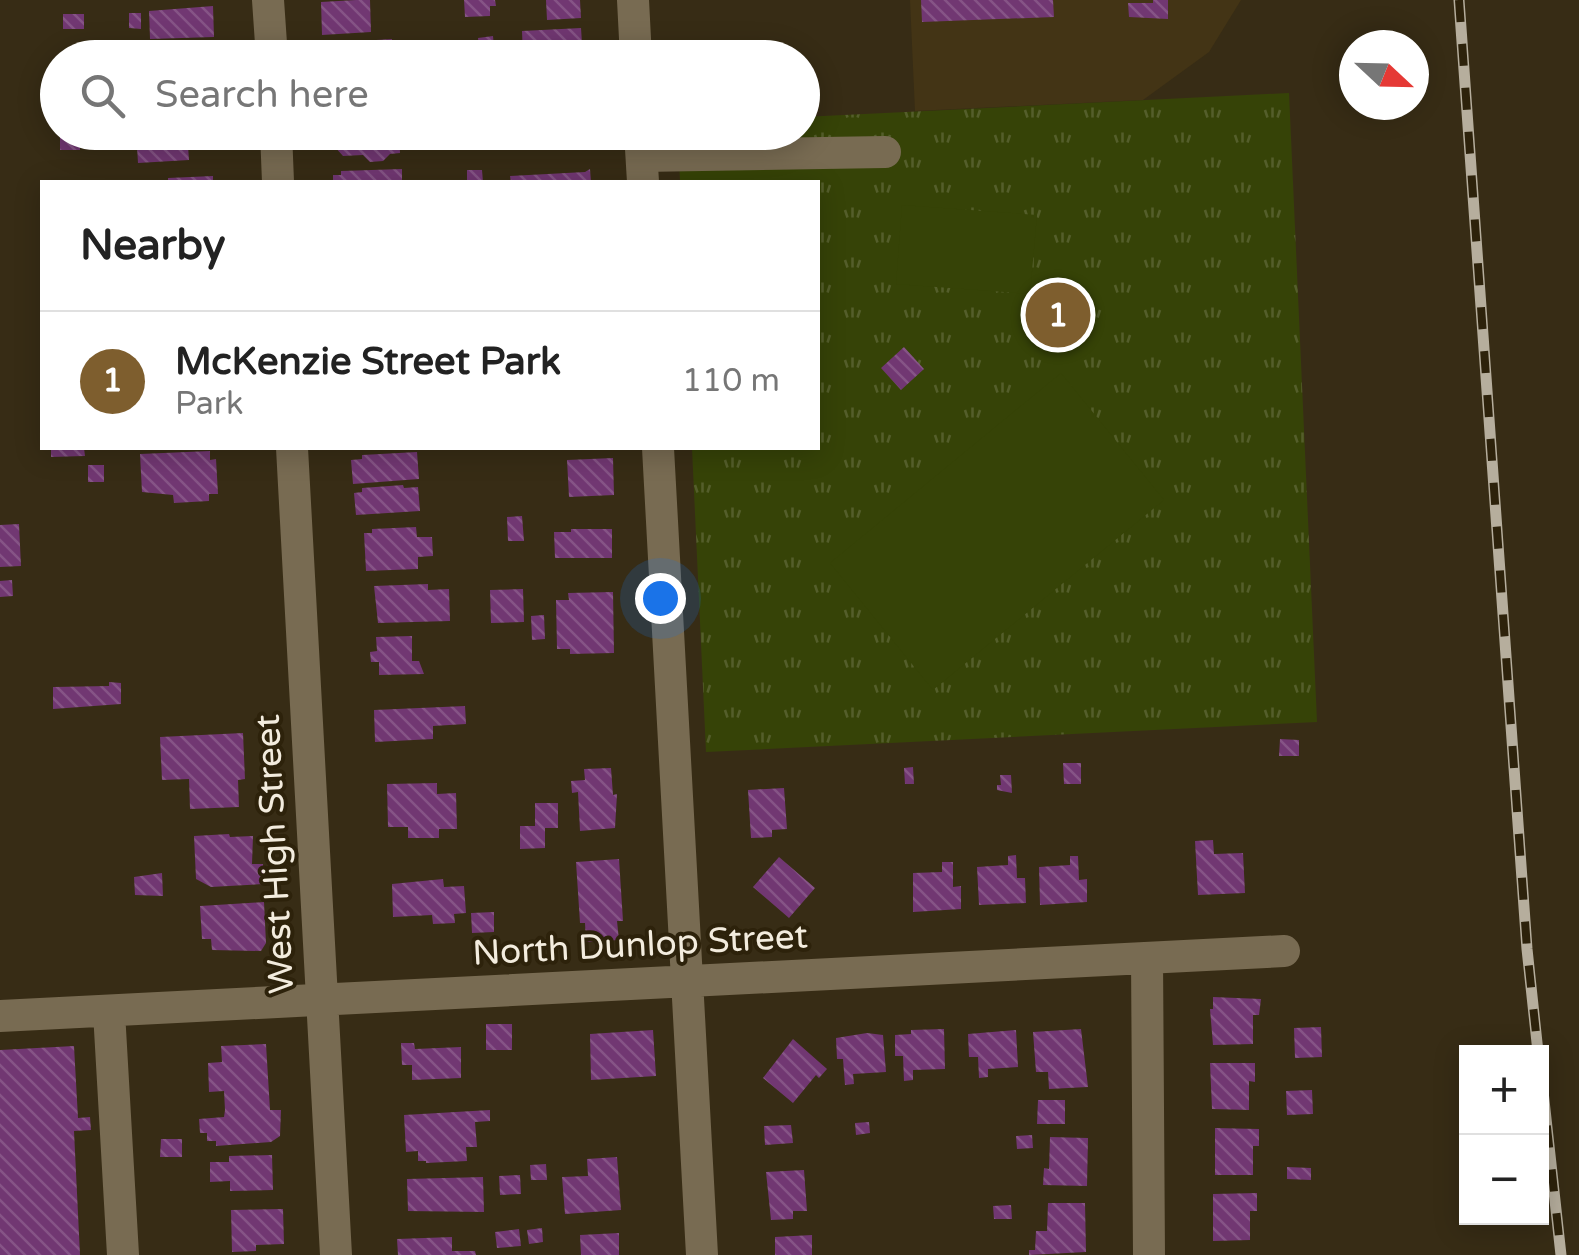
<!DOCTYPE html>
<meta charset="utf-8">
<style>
body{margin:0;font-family:"Varela Round",sans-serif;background:#f6f6f6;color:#222}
.controls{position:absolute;right:30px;bottom:30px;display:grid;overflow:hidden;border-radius:0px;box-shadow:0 5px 25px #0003}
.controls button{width:90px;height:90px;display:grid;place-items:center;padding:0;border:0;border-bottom:2px solid #e0e0e0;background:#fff;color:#222;font:50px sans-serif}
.compass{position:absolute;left:1339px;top:30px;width:90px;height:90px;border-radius:50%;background:#fff;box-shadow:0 5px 25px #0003;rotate:112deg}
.you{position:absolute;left:660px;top:598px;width:35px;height:35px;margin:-25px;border:8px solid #fff;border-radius:50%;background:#1a73e8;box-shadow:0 0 0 15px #1a73e833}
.badge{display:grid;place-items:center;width:65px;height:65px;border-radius:50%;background:#7e5e2e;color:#fff;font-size:32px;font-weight:700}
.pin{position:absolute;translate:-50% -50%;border:5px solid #fff;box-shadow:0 2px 10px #0006}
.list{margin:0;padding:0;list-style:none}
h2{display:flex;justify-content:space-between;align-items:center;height:130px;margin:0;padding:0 40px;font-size:42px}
h2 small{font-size:32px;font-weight:400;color:#767676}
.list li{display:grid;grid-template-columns:65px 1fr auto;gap:30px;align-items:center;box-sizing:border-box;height:140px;padding:0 40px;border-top:2px solid #e0e0e0}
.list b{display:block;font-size:38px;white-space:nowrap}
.list p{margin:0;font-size:32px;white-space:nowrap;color:#767676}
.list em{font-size:32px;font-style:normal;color:#767676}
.icon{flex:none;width:55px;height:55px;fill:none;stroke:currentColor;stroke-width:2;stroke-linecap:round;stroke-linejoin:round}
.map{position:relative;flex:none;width:1579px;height:1255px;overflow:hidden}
.search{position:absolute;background:#fff;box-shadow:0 5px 25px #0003;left:40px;top:40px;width:780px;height:110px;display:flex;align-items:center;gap:25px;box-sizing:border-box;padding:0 35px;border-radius:55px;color:#767676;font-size:38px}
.panel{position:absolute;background:#fff;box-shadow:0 5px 25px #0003;left:40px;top:180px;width:780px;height:270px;border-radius:0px}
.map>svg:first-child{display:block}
.built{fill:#433415}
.grass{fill:url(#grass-tufts)}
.garden{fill:#364307}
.building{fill:url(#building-back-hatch)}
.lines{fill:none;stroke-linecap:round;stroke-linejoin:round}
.minor{stroke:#786b52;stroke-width:32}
.rail-casing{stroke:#b6ae9d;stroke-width:11}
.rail{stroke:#2d220b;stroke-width:8;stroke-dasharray:22;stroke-linecap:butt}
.labels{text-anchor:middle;stroke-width:8;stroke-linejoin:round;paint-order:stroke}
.street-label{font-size:35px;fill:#f3ecde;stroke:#2d220b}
</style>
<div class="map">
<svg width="1579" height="1255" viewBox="0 0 1579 1255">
<defs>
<pattern id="grass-tufts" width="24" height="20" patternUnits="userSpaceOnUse" patternTransform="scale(2.5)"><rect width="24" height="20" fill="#364307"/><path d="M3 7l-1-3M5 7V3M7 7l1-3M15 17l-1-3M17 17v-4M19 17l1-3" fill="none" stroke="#545e2b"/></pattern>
<pattern id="building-back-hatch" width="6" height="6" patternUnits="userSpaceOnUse" patternTransform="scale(2.5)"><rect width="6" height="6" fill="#713772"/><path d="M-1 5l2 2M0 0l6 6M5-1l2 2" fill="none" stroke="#865486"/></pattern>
</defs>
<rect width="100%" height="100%" fill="#372c15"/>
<path class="built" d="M910,0h331l-32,52 -66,48 -228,11z"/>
<path class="grass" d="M1289,93l28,629 -611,30 -14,-304h126v-266h-138l-2,-49 124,-1 1,-15z"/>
<path class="garden" d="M902,205l135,10 -7,79 -134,-10z
M1061,373l103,127 -231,190 -103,-127z"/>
<path class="building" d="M356,0h14l1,32 -49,3 -1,-33z
M464,0h31l1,6h-6v10l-25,1z
M546,0h34l1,18 -34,2z
M921,0h132l1,17 -132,5z
M1153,0h15v19l-39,-2 -1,-14h25z
M213,6l1,31 -64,2 -1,-28z
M129,13h12v16l-12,-1z
M63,14h21v15h-21z
M581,28l2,30h-60l-1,-27z
M493,36l1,11 20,-2 1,11 -35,2 -2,-20z
M392,39l1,19h-73v-11l9,-1v-3z
M162,51h41v7h-41z
M60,132h20v18h-20z
M128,132h59l2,28 -51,3 -1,-16h-8z
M333,132h66l1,21 -10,1 -7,7 -13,1 -7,-7 -20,1 -9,-10z
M402,169v13h-69v-7h8v-4z
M590,169l1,13h-80l-1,-6 75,-4z
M467,170h15l1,12h-16z
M213,176v6h-45v-4z
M904,347l20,22 -23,21 -20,-22z
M51,448h33l1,8 -34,1z
M210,451v9l6,-1 2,35h-9v7l-35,2 -1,-8 -31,-3 -2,-38z
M417,452l2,27 -66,5 -2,-24 11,-1v-4z
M613,458l1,37 -45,2 -2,-37z
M88,465h16v17h-16z
M403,485l1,3 14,-1 2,24 -64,4 -2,-22 8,-1v-4z
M522,516l2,25h-16l-1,-24z
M19,524l2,42 -21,1v-42z
M416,527l1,10h15l1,19 -15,1v12l-52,2 -2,-38h8v-4z
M571,529h41v29h-57l-1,-26h17z
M12,580l1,16 -13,1v-16z
M428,584v6l21,-1 1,32 -72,2 -4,-37z
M523,589l1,33 -33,1 -1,-33z
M613,592l1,61 -44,1v-5h-13l-1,-49h13l-1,-7z
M544,615l1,24 -13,1 -1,-24z
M412,636v25h7l5,13 -45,1v-13h-8l-1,-10 7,-1 -1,-14z
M109,682l12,1v21l-68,5v-22l56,-1z
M465,706l1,18 -33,2v13l-58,3 -1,-32z
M243,733l2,46 -7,1 1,27 -49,2 -1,-30 -27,1 -2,-43z
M1280,739l19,1v16h-20z
M1063,763h18v21h-17z
M913,767l1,17h-9l-1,-16z
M611,768l2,27 4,-1 -2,34 -35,3 -2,-39 -6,1 -1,-12 14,-1 -1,-11z
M1000,775h11l1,18 -15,-3v-5h4z
M437,783v11l19,-1 1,36h-18v9h-31v-11h-20l-1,-43z
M784,788l3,41 -15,1v7l-21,1 -3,-48z
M535,803h23v25h-13v20l-25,1v-23h15z
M229,834l1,3 23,-1 -1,28h11l1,20 -53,3 -15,-8 -2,-43z
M1213,840l1,14 29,-1 2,40 -47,2 -3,-54z
M1016,855l1,23h8l1,25 -47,2 -2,-38 31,-2v-9z
M1070,856h8l1,24 8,-1v23l-47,3 -1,-38 31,-2z
M779,857l36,31 -26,30 -36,-31z
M619,859l4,62h-6l2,19 -33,2 -1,-19h-5l-4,-61z
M942,862h11v25l8,-1v23l-48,3v-39l29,-1z
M162,873l1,23 -28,-1 -1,-18z
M443,879l1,8 20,-1 2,27 -12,1 1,9 -22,1 -1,-9 -39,2 -1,-33z
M264,902l2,41 -5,8 -49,-1 -1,-11h-9l-2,-33z
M494,912v20l-22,1 -1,-20z
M1213,997l48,2 -2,16h-6v29l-40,1 -3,-36h3z
M486,1024h26v26h-26z
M1321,1027l1,30 -27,1 -1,-30z
M944,1029l1,40 -32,1v10l-9,1 -1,-25h-8v-21l16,-1v-4z
M1081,1029l7,58 -39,2 -1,-17h-12l-3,-40z
M653,1030l3,46 -65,4 -1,-46z
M1016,1030l2,37 -30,2v8l-9,1 -1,-21h-9l-1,-23z
M867,1033l16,2 3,37 -33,2 1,10 -9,1 -2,-26h-6l-1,-21z
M793,1039l34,30 -8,9 -3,-3 -23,28 -30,-25z
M401,1043h13l1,6 46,-2v31l-49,2v-15h-10z
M266,1044l4,66h11l-1,26 -9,6 -55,4v-5h-9v-8h-7l-1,-14 25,-2 1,-7 -1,-19 -15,1 -1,-29 14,-1 -1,-16z
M74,1046l4,72 12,-1 1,13 -17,1 6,124h-80v-205z
M1210,1063h45v19l-6,-1v29l-37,-1z
M1312,1090l1,24 -26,1 -1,-24z
M1038,1100h27v24h-28z
M490,1110v11l-15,1 2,25h-11l1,14 -41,2v-2h-8v-10l-12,1 -2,-37z
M869,1122l1,11 -14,2 -1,-12z
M791,1125l2,18 -28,2 -1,-19z
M1215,1128l44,1v17h-6v29h-38z
M1032,1135l1,13 -16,1 -1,-13z
M1050,1137l38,1 -1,48 -44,-1 1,-17 5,1z
M161,1139h21v18h-22z
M272,1155l1,35 -43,1v-10l-20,1v-20h19v-6z
M617,1157l4,53 -56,4 -3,-37 26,-1 -1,-17z
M546,1164l1,16h-16l-1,-15z
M1287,1167l24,1v12l-24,-1z
M804,1170l3,41h-14v8l-22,1 -5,-48z
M520,1175l1,19 -21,1 -1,-19z
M483,1177l1,35 -76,-1 -1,-32z
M1257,1193v18h-7v29l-37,1v-47z
M1048,1203h37l1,49 -57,3v-5h6l1,-19h11z
M1011,1205l1,14h-18l-1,-13z
M283,1209l1,35 -28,1v6l-24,1 -1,-42z
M542,1228l1,14 -14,2 -2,-14z
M519,1229l2,17 -24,2 -2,-16z
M619,1233v22h-38l-1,-20z
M812,1235v20h-37v-18z
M452,1237v14h23l1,4h-78l-1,-16z"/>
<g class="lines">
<path class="minor" d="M268,0l4,58
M633,0l3,58
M276,132l2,50
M640,132l3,50
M642,156l243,-4
M292,448l44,807
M658,448l44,807
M1147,958l2,297
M109,1012l14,243
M0,1016l1284,-65"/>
<defs>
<path id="rail" d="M1459,0l68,949 11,103
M1542,1082l19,173"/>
</defs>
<use href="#rail" class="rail-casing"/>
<use href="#rail" class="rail"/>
</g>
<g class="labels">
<g class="street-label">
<text transform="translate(274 854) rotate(-93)" y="12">West High Street</text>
<text transform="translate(640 944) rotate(-3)" y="12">North Dunlop Street</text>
</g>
</g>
</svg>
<div class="controls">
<button>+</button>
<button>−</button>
</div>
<svg class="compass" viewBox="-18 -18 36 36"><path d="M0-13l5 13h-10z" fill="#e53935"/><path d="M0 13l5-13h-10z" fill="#767676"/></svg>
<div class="you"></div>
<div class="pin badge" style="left:1058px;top:315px">1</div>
<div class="search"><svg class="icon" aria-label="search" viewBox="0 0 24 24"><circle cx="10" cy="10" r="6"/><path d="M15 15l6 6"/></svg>Search here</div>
<section class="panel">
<h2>Nearby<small></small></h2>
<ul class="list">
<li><span class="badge">1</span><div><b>McKenzie Street Park</b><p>Park</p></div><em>110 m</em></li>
</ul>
</section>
</div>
